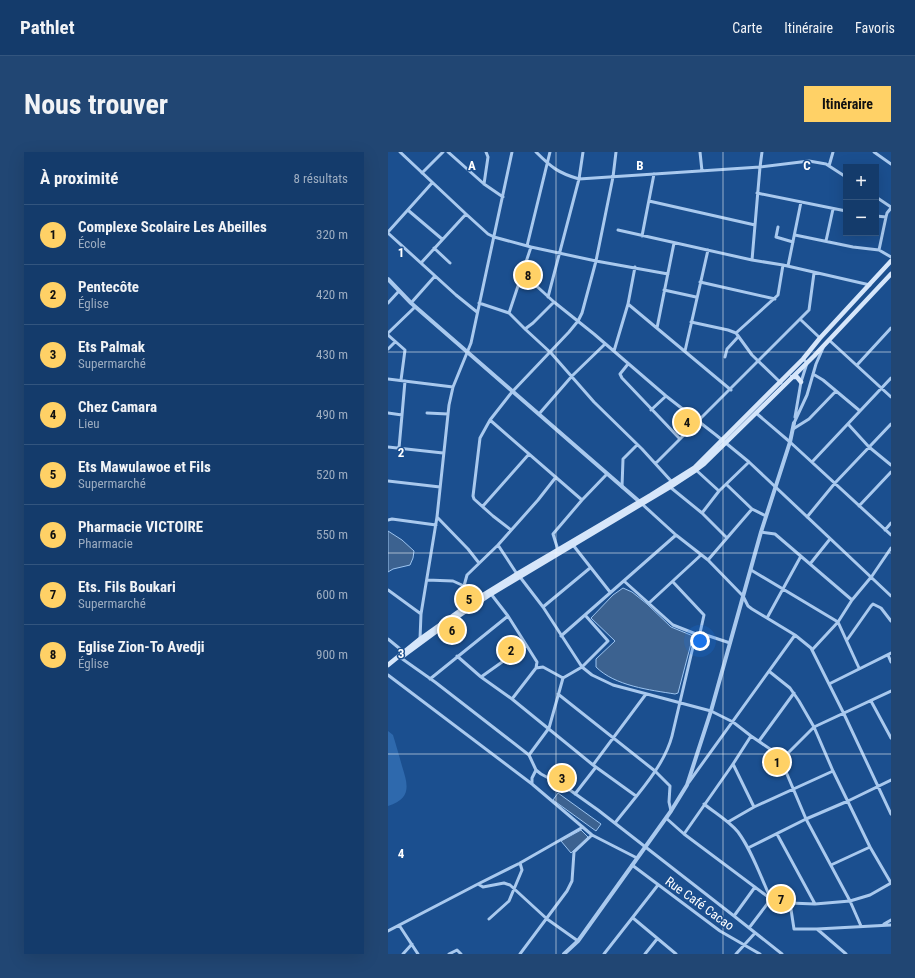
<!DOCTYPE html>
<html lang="fr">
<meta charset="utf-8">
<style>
body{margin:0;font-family:"Roboto Condensed",sans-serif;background:#214673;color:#f1f3f6}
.controls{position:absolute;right:12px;top:12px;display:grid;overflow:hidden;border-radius:0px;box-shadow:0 4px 16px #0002}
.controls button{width:36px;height:36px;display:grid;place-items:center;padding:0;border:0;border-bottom:1px solid #33557e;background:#143b6b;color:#f1f3f6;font:20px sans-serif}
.you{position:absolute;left:312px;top:489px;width:14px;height:14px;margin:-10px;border:3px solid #fff;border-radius:50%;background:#1a73e8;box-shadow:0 0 0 6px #1a73e833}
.badge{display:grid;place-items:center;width:26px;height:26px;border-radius:50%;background:#ffd166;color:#111;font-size:13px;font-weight:700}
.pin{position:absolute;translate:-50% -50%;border:2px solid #fff;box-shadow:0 1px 4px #0006}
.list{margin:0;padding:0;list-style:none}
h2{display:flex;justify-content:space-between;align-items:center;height:52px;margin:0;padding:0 16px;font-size:17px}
h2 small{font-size:13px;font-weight:400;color:#9dadc1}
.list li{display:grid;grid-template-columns:26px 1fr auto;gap:12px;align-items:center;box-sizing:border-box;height:60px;padding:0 16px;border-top:1px solid #33557e}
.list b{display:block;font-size:15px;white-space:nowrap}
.list p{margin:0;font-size:13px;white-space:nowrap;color:#9dadc1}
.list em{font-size:13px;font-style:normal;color:#9dadc1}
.map{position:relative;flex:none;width:503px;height:802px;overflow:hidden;border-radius:0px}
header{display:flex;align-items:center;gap:24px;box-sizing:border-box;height:56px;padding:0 20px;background:#143b6b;border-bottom:1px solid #33557e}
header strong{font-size:19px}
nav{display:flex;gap:22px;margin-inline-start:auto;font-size:14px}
.intro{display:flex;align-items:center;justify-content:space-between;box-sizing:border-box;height:96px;padding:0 24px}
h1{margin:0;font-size:28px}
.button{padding:10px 18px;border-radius:0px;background:#ffd166;color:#111;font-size:14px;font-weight:700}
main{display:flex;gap:24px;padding:0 24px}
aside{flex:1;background:#143b6b;border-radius:0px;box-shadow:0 4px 16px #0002}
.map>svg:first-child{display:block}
.garden{fill:#2e69ad}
.water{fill:#3c6290;stroke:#9cc4f0}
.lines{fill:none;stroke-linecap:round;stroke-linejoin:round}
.minor{stroke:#a9c9ee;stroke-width:3}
.tertiary{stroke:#a9c9ee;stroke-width:4}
.secondary{stroke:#d6e6fa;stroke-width:4.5}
.grid{fill:none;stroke:#fff;stroke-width:1;stroke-opacity:0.55}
.labels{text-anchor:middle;stroke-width:3;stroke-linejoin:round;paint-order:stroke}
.street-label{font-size:13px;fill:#fff;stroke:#1b4f8f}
.grid-label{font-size:13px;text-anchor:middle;font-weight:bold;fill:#fff;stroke:#1b4f8f;stroke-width:3;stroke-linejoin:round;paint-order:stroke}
</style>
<header>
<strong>Pathlet</strong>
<nav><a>Carte</a><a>Itinéraire</a><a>Favoris</a></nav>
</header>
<div class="intro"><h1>Nous trouver</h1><a class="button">Itinéraire</a></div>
<main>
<aside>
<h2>À proximité<small>8 résultats</small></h2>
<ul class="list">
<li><span class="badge">1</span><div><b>Complexe Scolaire Les Abeilles</b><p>École</p></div><em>320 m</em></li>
<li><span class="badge">2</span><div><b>Pentecôte</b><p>Église</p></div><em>420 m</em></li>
<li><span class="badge">3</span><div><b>Ets Palmak</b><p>Supermarché</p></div><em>430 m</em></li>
<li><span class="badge">4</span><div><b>Chez Camara</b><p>Lieu</p></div><em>490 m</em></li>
<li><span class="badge">5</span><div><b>Ets Mawulawoe et Fils</b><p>Supermarché</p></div><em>520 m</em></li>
<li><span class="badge">6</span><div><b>Pharmacie VICTOIRE</b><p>Pharmacie</p></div><em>550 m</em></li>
<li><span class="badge">7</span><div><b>Ets. Fils Boukari</b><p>Supermarché</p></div><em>600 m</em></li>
<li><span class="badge">8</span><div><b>Eglise Zion-To Avedji</b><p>Église</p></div><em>900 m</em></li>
</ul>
</aside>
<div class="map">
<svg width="503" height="802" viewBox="0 0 503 802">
<rect width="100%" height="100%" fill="#1b4f8f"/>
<path class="garden" d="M0,579l5,4c3,10 6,20 9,31 6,19 10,32 -14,40z"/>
<path class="water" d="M0,379l14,9 12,11 -1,7 -3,7 -17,4 -5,3z
M235,436l9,4 15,12 24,23 22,9 -15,57 -3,1c-25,-4 -60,-8 -79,-27v-8l19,-18 -24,-23 22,-23z
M170,641l43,31 -5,7 -43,-31z
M193,678l7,7 -17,16 -10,-12z"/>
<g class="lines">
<path class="minor" d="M12,0l66,62 22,20 6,3 37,10 65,14 72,13
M60,0l36,32 19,13
M148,0c15,15 22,21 43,27l181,-12 49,-6 17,3 20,13
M312,0l2,19
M486,0l17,12
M441,14l4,-14
M34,21l21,-21
M96,32l4,-27 -2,-5
M369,41l89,18
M488,45l15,10
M261,49l106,24
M21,59l33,28
M488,64l10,1
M390,75l-2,10 17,5
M230,78l134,30 31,5 87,20
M0,80l44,-49
M0,81l68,62 21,17
M407,83l58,12 26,3 12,7
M254,84l12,-62
M438,89l7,-32
M139,94l23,-94
M143,95l-22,66 16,16 26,24 43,49 48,47 30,33
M46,96l16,15
M491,98l7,-33 1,-4 4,-5
M364,108l8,-93 2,-15
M33,111l45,-49
M400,114l13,-64
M134,125l9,4 23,21 40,32 72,62 50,39 33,27 142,134
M312,130l75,17
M276,138l32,7
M160,145l31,-118 4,-27
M0,151l11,-12
M23,151l24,-27
M91,151l30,10
M240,152l103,86
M413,168l19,18
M303,170l37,8 8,3 16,22 29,28
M269,176l17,-85
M137,177l8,-6 21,-21
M348,181l42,-38 5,-30
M441,188l62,57
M0,197l7,-7
M226,199l14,-47 7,-37
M297,199l23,-101
M337,205l2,-8 11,-12
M240,212l-8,10 2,4 58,61
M469,213l34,-37
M425,222l10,6 37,31
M0,227l65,8
M13,228l4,-30 -17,-15v-2l27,-26
M263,258l15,-14
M0,261l14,2 3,-34
M39,261l21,1
M368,261l34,29 101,93
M151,262l33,-38 33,-32
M407,265l6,-35 6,-19 -4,-4
M102,268l92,80 25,-26
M406,271l13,-28 9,-31 7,-16
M460,272l21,23 22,18
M405,277l16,-10 27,-28
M0,295l55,6
M11,296l3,-33
M424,310l79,-84
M268,311l153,-153 5,-37
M308,318l23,21
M0,329l52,6
M339,333l25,24
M234,335l1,-28 14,-14
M282,335l32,26 25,25
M254,352l34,31 32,25 35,36 5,10 4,3 43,26 16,13 33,66 47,100
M95,354l46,-52
M471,354l32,-34
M314,361l17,-22 30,-29
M49,365l31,32 11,14
M419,365l28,-34 56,-59
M0,368l4,-1 44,6
M123,378l-18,-14 -19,-17 -1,-3 7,-58 10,-18 22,-28 57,-60 9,-11 4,-8 14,-52 17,-84 3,-25
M497,378l6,-7
M373,380l14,2 77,66
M110,393l19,29
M185,393l37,47
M170,398l-5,-16 29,-34
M320,408l44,-51 14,7
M422,412l20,-25
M363,418l87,52 21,46
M132,425l23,30 39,60 10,8 21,10 98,26 22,11 18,14 19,13 11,11 25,59 44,82 11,25
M39,428l26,1 11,5 11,14
M236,429l49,44 23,9 4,-1 30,10
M285,430l31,33 -4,18
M76,434l3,-11 31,-30 40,-45 18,-23
M0,438l33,24
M103,442l17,22 29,46 -1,6 -24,31
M261,451l52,-48
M155,455l47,-39
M379,466l34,-62
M173,484l115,-101
M0,487l17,14
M32,487l1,-25 16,-97 12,-112 4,-18 18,-44 41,-191
M459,488l24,-34 2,-2 8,4 10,13
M424,498l26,-28 14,-22 20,-24 19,-28
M500,503l3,7
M69,504l24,21 31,22 81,66 43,31
M13,506l34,24 94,73 7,15 5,4 26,14 31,22 136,106 21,-29
M148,516l7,-1 20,11
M382,520l20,16 9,13 15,26 19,44 37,76 21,36
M0,523l144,109 60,51 45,23
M93,525l45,-32
M42,527l78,-63
M441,532l62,-31
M170,542l97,77 15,15 -1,16 2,9
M483,549l20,37
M371,589l35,-48
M141,603l20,-27 14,-50 19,-11 26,-26 -23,-26
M393,608l33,-33 77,-36
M345,612l21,43
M205,613l53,-71
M301,630l106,-147
M144,632v-6l4,-8
M187,642l21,-27
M316,652c11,9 25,17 34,28 14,19 22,43 32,65
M278,666l18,16 87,65 19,4 25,1 35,-3 20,-6 21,-12
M340,670l26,-15 79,-36
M227,671c20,-26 49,-56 57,-87l24,-102
M296,682l49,-70 18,-28
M389,682l38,70
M360,696l58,-29 42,-18 43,-21
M244,713l88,66 40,23
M443,713l39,-18
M90,732l5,3 21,-4 6,2 37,34 31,22
M402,751l4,26h23l74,-4
M346,764l48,38
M245,766l43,36
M101,767l20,-18 13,-31 -2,-7
M496,772l7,-4
M11,773l19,29
M361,776l22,-29
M429,777l29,25
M0,779l90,-47 42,-21 63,-36
M15,802l9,-10
M61,802l8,-4 4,4
M132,802l47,-63 5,-10 2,-29 18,-17
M216,802l54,-69
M257,802l12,-15
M348,802l19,-21"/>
<path class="tertiary" d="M0,127l23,24 230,200
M176,802l14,-13 93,-130 16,-26 24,-74 50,-179 29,-90 4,-19"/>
<path class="secondary" d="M404,225h5l4,5
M15,504l38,-28 50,-34 179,-107 26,-17 8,-6 110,-108 77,-82
M0,513l32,-26 55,-39 42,-26 134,-79 43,-27 109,-109 17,-21 71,-77"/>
</g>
<path class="grid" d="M168,0v802M335,0v802M0,200h503M0,401h503M0,602h503"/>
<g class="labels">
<g class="street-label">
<text transform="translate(312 751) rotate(36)" y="5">Rue Café Cacao</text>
</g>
</g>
<g class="grid-label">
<text x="84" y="18">A</text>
<text x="252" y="18">B</text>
<text x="419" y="18">C</text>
<text x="13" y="105">1</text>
<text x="13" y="305">2</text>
<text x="13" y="506">3</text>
<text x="13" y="706">4</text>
</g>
</svg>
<div class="controls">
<button>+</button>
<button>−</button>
</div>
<div class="you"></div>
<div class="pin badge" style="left:389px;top:610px">1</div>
<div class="pin badge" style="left:123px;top:498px">2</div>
<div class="pin badge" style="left:174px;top:626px">3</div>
<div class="pin badge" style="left:299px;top:270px">4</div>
<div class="pin badge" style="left:81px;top:447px">5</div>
<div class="pin badge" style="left:64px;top:478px">6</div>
<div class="pin badge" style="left:393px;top:747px">7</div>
<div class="pin badge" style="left:140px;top:123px">8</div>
</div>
</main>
